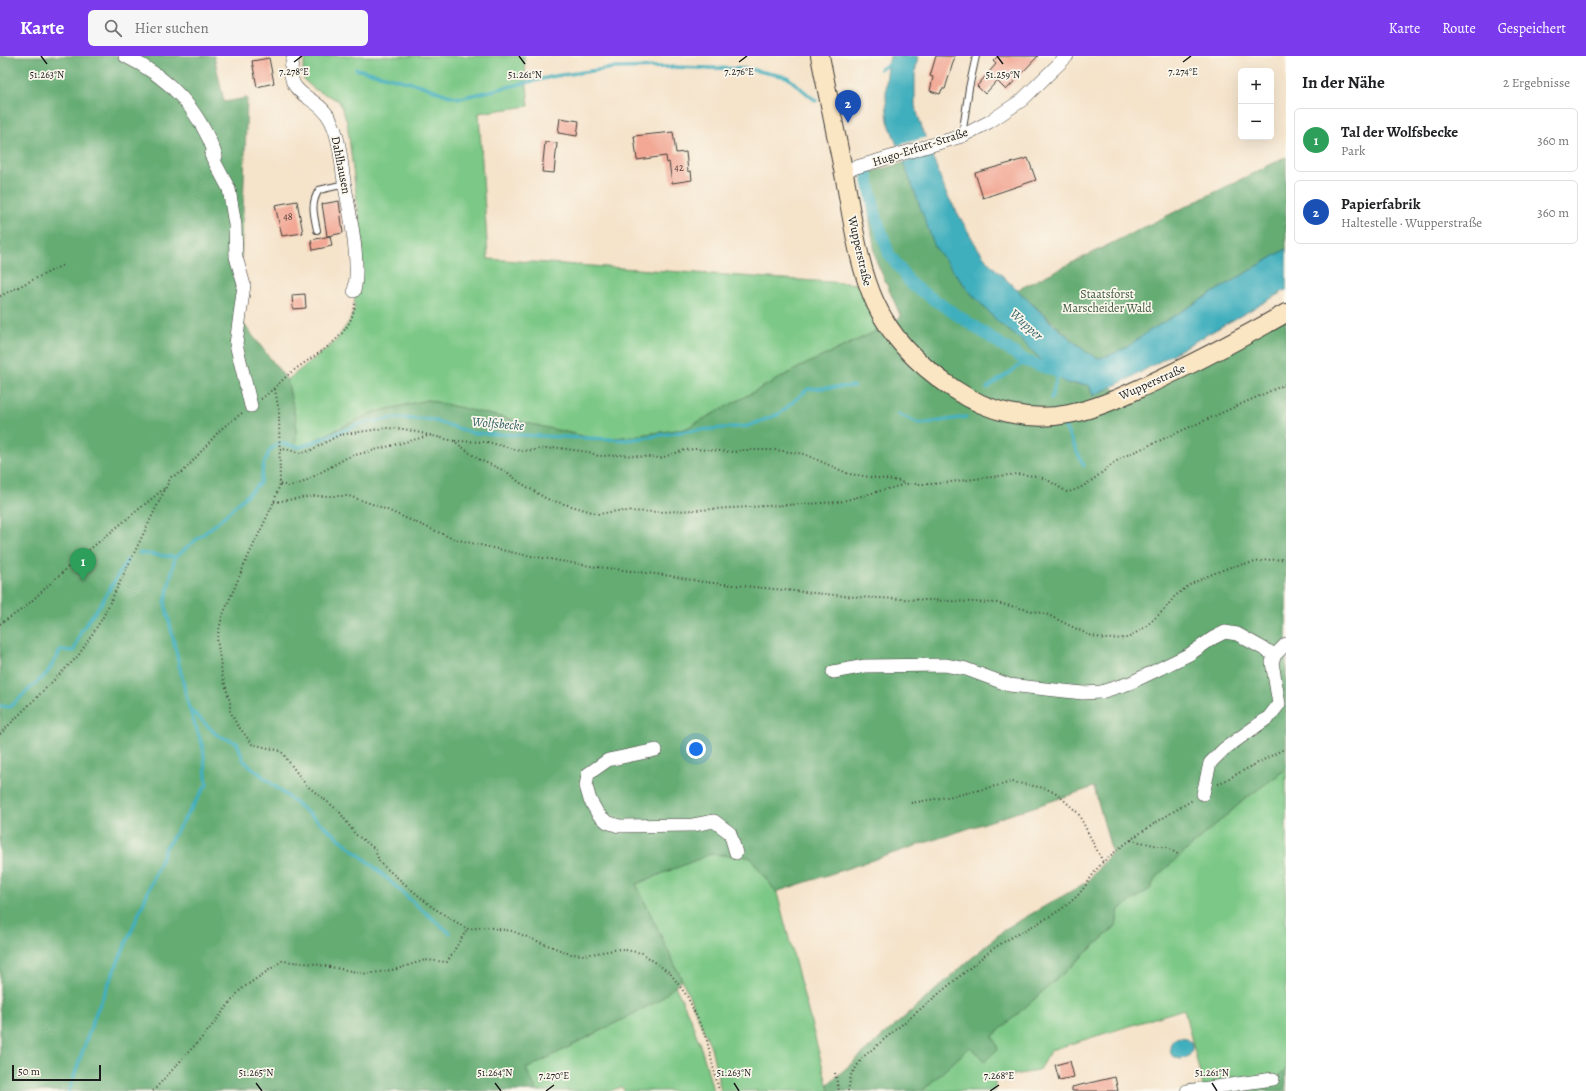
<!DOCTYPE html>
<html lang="de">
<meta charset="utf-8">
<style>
body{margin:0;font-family:Alegreya,serif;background:#f6f6f6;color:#202124}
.controls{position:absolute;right:12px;top:12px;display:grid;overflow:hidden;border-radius:6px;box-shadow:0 4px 16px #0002}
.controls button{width:36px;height:36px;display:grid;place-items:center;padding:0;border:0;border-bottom:1px solid #e0e0e0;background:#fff;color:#202124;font:20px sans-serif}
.scale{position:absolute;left:12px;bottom:10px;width:89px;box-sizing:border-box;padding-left:4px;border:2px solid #1c1c1c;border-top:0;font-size:11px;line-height:14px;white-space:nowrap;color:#1c1c1c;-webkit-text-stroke:3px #fbf7ec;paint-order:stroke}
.you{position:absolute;left:696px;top:693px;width:14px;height:14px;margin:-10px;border:3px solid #fff;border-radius:50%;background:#1a73e8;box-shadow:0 0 0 6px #1a73e833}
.badge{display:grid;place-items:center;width:26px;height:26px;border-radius:50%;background:#7c3aed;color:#fff;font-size:13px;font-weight:700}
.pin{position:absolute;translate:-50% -33px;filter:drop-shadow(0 1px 2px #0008)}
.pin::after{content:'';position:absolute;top:21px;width:14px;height:12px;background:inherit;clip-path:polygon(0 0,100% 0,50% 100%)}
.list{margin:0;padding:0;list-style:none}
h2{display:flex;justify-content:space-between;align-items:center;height:52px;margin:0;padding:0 16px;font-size:17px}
h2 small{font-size:13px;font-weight:400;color:#757577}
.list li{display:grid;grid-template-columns:26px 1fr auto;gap:12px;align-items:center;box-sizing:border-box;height:64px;margin:0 8px 8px;padding:0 8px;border:1px solid #e0e0e0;border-radius:6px}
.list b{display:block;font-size:15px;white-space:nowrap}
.list p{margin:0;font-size:13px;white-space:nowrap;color:#757577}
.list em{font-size:13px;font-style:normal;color:#757577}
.icon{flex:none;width:22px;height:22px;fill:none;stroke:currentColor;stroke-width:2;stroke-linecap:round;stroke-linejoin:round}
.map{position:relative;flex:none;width:1286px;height:1035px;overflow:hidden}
header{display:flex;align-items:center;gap:24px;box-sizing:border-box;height:56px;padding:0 20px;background:#7c3aed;color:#fff}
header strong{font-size:19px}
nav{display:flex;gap:22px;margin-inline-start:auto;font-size:14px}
.search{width:280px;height:36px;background:#f6f6f6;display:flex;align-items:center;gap:10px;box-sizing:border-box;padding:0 14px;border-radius:6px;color:#757577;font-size:15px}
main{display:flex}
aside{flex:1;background:#fff}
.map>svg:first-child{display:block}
.green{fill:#7cc886;stroke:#4c7251}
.forest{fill:#65ac73;stroke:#406448}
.water{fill:#41afbd;stroke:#2e666c}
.pier{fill:#f5e3ca}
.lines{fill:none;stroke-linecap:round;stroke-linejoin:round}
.stream{stroke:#41afbd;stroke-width:3.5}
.canal{stroke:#41afbd;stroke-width:12}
.building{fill:#f2a895}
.lane-casing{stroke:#3d3a36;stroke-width:8}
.street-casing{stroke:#3d3a36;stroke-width:14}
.secondary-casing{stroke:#3d3a36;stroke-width:20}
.path{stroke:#3d3a36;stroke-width:2;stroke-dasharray:1 3;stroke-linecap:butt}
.lane{stroke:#fff;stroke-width:6}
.street{stroke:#fff;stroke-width:13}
.secondary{stroke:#fbe6c4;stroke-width:18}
.ticks{fill:none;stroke:#1c1c1c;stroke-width:1.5}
.labels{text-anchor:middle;stroke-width:3.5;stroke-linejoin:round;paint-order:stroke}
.number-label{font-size:10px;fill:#523f3a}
.street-label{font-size:12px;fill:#1c1c1c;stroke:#fbf7ec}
.park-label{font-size:12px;fill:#3e5841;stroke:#fbf7ec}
.water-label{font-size:13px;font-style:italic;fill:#2d5e64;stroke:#fbf7ec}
.ticks-label{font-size:10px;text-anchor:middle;fill:#1c1c1c;stroke:#fbf7ec;stroke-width:3.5;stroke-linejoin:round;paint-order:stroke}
</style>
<header>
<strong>Karte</strong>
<div class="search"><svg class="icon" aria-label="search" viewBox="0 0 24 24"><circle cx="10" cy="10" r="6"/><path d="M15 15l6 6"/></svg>Hier suchen</div>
<nav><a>Karte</a><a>Route</a><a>Gespeichert</a></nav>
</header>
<main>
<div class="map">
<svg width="1286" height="1035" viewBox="0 0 1286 1035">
<rect width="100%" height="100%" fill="#fbf7ec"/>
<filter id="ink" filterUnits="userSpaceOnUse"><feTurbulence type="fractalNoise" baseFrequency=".025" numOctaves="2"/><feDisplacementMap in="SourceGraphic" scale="8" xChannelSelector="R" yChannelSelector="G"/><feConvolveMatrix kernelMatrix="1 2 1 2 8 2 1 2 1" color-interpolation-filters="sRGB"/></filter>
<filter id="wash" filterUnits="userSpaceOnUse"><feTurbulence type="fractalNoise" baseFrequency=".012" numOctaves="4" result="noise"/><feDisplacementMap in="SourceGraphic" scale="16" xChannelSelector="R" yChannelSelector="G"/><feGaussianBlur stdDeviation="0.9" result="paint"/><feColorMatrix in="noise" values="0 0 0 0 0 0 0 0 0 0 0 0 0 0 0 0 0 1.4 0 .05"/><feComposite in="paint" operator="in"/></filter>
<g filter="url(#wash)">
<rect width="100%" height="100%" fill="#f5e3ca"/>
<path class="green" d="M306,0h218l5,50 -50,7 9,146 371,25 22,45 -81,38 -115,62 -85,11 -173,-40 -55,13 -77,36 1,-28 -9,-41 48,-38 14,-20 5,-12 3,-60 6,-1 -16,-127 -8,-21 -25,-12 -11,-10v-12z
M1286,713v300l-22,22h-82l21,-5 -19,-77 -133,41 -13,21 -43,7v13h-73l48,-44 15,14 8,-25 123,-110 3,-17 31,-20 7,-13 88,-77z
M710,798l41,3 26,36 52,198h-108l-10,-44 -29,-67 -46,-96z
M675,930c18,34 29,68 38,105h-89l-2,-4 -12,4h-73l-11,-22 132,-68z"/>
<path class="forest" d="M0,0h214l10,46 23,-4 -8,220 48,62 9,41v28l76,-36 55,-13 173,40 85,-11 115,-62 81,-38 20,-12 -25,-57 -13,-86 41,-11 31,83 32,43 32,34 22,17 44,43 24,2 4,11 19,-9 11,10 163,-85v457l-41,30 -88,77 -7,13 -31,20 -3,17 -123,110 5,13 -13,12 -15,-14 -48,44h-93l-1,-7 177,-155 82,-47 25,-30 -18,-65 -318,105 -26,-35 -39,-3 -75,30 46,96 -24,21 -132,68 11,22h-537z
M1286,101v92l-137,82 -22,16 -17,8 -11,3 -13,-6 -69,-62z
M1286,1013v22h-22z"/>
<path class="water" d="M890,0h28l-3,17v33l8,25 23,62 31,54 12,16 63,60 34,29 13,6 11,-3 17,-8 22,-16 137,-82v41l-154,87 -39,19 -4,-11 -24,-2 -44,-43 -22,-17 -32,-34 -32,-42 -47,-126c-3,-23 -3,-42 2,-65z
M1170 992a11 11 0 1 1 22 0a11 11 0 1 1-22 0Z"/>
<path class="pier" d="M927,81l7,17 -32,8 -6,-16z"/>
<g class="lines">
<path class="stream" d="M356,13l64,16 27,10 13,3 95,-22 58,-8 55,-1 81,2 38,8 29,24
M880,13l12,-6
M987,332l39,-27
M1051,343l7,-26
M898,358l23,10 45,-7
M1064,369l20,41
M139,497l36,4 42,-34 43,-40 4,-20 6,-13 9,-7 21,4 63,-24 34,-5 35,2 41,13 156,7 58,-9 61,-5 31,-12 29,-25 46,-3
M0,650l10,1 37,-34 14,-23 13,1 7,-20 21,-29 25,-42
M190,653l27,26 20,8 7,18 128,104 43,39 35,29
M69,1035l26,-76 48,-111 22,-55 42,-65 -4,-37 -14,-39 -24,-105 10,-46"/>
<path class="canal" d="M867,118l8,39 14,41 23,31 114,76 41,14"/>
</g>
<g id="blocks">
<path class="building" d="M936,0h19l-10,33h-3l-2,5 -10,-3 3,-14 -3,-1z
M998,0h40l-32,34 -9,-9 -12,13 -8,-8 19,-22 -3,-3z
M269,2l5,25 -17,4 -5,-26z
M560,62l19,3 -2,15 -19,-3z
M673,76l3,21 10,-1 2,20 3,-1 1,9 -20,3 -3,-21 -2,1 -1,-7 -29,4 -3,-24z
M545,86l12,1 -3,30 -12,-1z
M1028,102l8,22 -53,18 -8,-25z
M297,145l6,32 -21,3 -7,-31z
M339,145l4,32 -16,3 -5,-32z
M330,180l2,10 -19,4 -2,-10z
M305,238l1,14 -13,1 -1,-14z
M1070,1005l4,16 -15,3 -4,-15z
M1115,1021l3,14h-46v-4z"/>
</g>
</g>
<g filter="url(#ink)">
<use href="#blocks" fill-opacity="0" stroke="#3d3a36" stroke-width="1"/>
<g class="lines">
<defs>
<path id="lane" d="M962,80l7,-48 7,-32
M317,174c-3,-15 -7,-26 2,-40l26,-6"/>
<path id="street" d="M125,0c45,22 74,53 91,100l-2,4
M294,0c-14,42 24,37 37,65 9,18 10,41 13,60 5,29 17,82 10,110
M211,99l18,34 6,36 1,32 8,28 -8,59 15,62
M843,115l119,-35 27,-14 33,-22 45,-44
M833,616l32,-6 80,-1 21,4 43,16 74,8 18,-1 29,-9 60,-29 23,-16 12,-6 12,2 38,21
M656,694l-48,10 -20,14 -2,12 4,14 8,14 9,8 12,4 74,-1 21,-4 16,12 6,20
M1203,738l7,-31 14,-14 45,-32 10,-13 -7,-42 3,-7 11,-11
M1187,1035l86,-12"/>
<path id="secondary" d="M820,0c8,41 17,82 25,123 17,96 22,152 109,210 34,23 75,33 115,25 27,-5 52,-17 76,-28 48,-22 95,-47 141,-73"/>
</defs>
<use href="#lane" class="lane-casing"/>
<use href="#street" class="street-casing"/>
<use href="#secondary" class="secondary-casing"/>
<path class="path" d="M0,240l63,-31
M275,333l4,23 1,72 -6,18 -28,59 -24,56 -5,21 5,36 8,28v9l6,12 16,21 29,7 25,34 33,26 16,23 19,14 6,15 52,44 35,22 19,-2 26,4 58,23 15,1 35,-6 22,4 28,20 17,23 19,41 13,54
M261,343c11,-8 19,-17 28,-25 25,-20 63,-35 66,-71
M455,385l32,1 34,9 37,-3 31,4 9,4 25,-1 38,3 24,-8 10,-1 39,3 9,-2h33l28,4 45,20 50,7 6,3
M280,394l6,-1 13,4 11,-2 29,-16 47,-7 18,1 50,12 24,18 29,13 12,10 28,17 52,15 18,-3 43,1 179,-10 67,-18h27l84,-10 19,2 10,3 21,13c22,-4 37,-24 56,-35l163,-73
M280,428l9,2 13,-3 46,-26 84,-22
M274,446l40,-6h35l29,10 76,33 65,15 71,12 81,10 32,6 152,15 142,6 49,11 43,21 16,4 23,-1 17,-11 19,-17 11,-14 16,-12 19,-9 23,-9 34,-6 19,-1
M0,568l24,-16 43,-40 99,-81
M0,678l78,-78 24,-37 69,-142 12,-5 38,-43 21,-16
M1218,728l68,-36
M911,747l48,-8 53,-13 32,6 12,5 22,20 25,49
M1131,784l37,8 11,7
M835,1017l4,18
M153,1035l54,-59 33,-42 42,-29 33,3 52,10 30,-5 28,-9 22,2 20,-33
M848,1035l3,-16 12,-18 127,-106c27,-20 60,-30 85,-53 11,-10 17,-25 28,-36 27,-24 59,-44 90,-62"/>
<use href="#lane" class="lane"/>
<use href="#street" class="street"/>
<use href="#secondary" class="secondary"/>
</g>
</g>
<path class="ticks" d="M41,0l6,8M519,0l6,8M997,0l6,8M294,6l8,-6M739,6l8,-6M1183,6l8,-6M256,1027l6,8M495,1027l6,8M734,1027l5,8M1212,1027l5,8M546,1035l8,-6M990,1035l9,-6"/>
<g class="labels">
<g class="number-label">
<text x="679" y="115">42</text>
<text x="288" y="164">48</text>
</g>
<g class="street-label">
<text transform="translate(920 91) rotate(-18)" y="4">Hugo-Erfurt-Straße</text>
<text transform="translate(341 109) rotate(79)" y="4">Dahlhausen</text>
<text transform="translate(860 195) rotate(77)" y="4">Wupperstraße</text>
<text transform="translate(1152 326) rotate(-24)" y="4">Wupperstraße</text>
</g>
<g class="park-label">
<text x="1107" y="242">Staatsforst<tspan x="1107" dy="14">Marscheider Wald</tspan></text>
</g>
<g class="water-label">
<text transform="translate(1027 268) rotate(42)" y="5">Wupper</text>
<text transform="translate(498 367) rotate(5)" y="5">Wolfsbecke</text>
</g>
</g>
<g class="ticks-label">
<text x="294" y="19">7.278°E</text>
<text x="739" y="19">7.276°E</text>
<text x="1183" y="19">7.274°E</text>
<text x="47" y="22">51.263°N</text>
<text x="525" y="22">51.261°N</text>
<text x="1003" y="22">51.259°N</text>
<text x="256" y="1020">51.265°N</text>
<text x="495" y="1020">51.264°N</text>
<text x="734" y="1020">51.263°N</text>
<text x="1212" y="1020">51.261°N</text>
<text x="554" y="1023">7.270°E</text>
<text x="999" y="1023">7.268°E</text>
</g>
</svg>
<div class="controls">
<button>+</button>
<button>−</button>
</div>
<div class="scale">50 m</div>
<div class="you"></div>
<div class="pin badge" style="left:83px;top:525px;background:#2e9e5b">1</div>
<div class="pin badge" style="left:848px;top:67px;background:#1a4fb4">2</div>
</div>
<aside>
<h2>In der Nähe<small>2 Ergebnisse</small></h2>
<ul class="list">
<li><span class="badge" style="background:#2e9e5b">1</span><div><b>Tal der Wolfsbecke</b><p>Park</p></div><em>360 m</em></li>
<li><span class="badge" style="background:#1a4fb4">2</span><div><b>Papierfabrik</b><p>Haltestelle · Wupperstraße</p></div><em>360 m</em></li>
</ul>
</aside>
</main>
